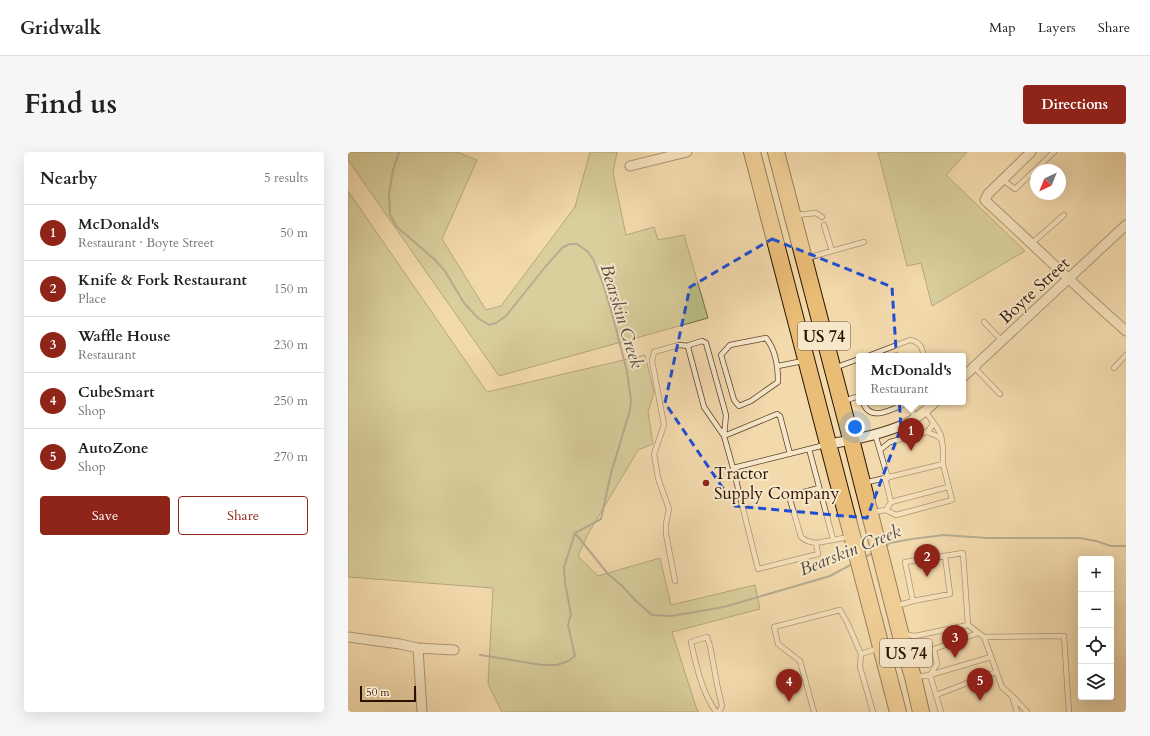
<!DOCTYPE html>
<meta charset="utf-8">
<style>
body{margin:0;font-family:Cardo,serif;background:#f6f6f6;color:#222}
.controls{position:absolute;right:12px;bottom:12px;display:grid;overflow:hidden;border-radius:4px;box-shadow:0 4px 16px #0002}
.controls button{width:36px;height:36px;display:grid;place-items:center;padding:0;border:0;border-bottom:1px solid #e0e0e0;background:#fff;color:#222;font:20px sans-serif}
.compass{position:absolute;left:682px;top:12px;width:36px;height:36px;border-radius:50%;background:#fff;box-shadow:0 4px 16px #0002;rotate:223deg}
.scale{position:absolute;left:12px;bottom:10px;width:56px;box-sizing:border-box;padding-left:4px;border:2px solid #2a1201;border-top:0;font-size:11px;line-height:14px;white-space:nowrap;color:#2a1201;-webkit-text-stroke:3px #f7e7ca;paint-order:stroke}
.you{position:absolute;left:507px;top:275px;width:14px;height:14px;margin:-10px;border:3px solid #fff;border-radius:50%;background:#1a73e8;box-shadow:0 0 0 6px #1a73e833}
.badge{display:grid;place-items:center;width:26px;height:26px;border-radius:50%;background:#8f2418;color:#fff;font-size:13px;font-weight:700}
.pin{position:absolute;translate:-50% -33px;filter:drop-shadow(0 1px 2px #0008)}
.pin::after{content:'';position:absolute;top:21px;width:14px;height:12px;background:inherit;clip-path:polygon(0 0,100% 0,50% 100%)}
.popup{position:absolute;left:508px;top:201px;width:110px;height:52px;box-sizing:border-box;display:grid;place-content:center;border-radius:4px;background:#fff;filter:drop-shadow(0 1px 3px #0005);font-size:13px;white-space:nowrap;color:#767676}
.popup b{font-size:15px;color:#222}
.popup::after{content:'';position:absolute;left:50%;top:100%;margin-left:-8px;border:8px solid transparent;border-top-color:#fff}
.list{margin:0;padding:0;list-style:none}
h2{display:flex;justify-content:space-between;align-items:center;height:52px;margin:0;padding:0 16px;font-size:17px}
h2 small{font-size:13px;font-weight:400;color:#767676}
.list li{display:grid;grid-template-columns:26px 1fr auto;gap:12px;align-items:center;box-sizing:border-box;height:56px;padding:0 16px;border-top:1px solid #e0e0e0}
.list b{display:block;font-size:15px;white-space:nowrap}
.list p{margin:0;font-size:13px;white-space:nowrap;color:#767676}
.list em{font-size:13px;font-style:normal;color:#767676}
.actions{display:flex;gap:8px;padding:12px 16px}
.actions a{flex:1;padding:9px 0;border:1px solid #8f2418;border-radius:4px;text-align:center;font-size:14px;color:#8f2418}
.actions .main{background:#8f2418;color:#fff}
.icon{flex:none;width:22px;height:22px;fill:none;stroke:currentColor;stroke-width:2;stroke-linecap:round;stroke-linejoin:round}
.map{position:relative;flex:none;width:778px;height:560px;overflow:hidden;border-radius:4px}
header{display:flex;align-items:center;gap:24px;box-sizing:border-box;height:56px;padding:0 20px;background:#fff;border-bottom:1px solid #e0e0e0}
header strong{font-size:19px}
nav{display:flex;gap:22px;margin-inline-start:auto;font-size:14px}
.intro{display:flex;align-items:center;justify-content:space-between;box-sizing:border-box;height:96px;padding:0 24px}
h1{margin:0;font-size:28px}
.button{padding:10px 18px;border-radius:4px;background:#8f2418;color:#fff;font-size:14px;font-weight:700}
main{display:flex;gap:24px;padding:0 24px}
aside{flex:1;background:#fff;border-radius:4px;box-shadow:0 4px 16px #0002}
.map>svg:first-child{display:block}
.green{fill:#bbc08a;stroke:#726946}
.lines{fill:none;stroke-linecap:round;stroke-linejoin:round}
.stream{stroke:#71766d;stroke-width:2}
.lane-casing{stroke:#5c442c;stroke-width:6}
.street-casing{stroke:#5c442c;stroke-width:11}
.highway-casing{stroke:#2a1201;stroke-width:18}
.lane{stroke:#f7e7ca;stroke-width:4.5}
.street{stroke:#f7e7ca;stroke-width:9}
.highway{stroke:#eabd76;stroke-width:16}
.marked{fill:none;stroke:#1d4ed8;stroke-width:3;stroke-dasharray:8 5;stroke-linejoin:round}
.poi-dot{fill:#8f2418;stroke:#f7e7ca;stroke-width:1.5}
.labels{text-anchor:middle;stroke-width:4;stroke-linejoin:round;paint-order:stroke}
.shield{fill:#f7e7ca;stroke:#68523d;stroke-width:1}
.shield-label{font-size:16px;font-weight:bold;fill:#2a1201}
.street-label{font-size:17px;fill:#2a1201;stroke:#f7e7ca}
.poi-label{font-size:17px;fill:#2a1201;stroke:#f7e7ca;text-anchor:start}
.water-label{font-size:18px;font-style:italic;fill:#534c40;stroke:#f7e7ca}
</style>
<header>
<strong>Gridwalk</strong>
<nav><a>Map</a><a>Layers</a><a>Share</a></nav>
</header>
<div class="intro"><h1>Find us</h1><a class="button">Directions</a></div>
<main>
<aside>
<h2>Nearby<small>5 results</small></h2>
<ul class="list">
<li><span class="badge">1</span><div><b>McDonald's</b><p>Restaurant · Boyte Street</p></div><em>50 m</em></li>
<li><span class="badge">2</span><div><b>Knife &amp; Fork Restaurant</b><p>Place</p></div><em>150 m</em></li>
<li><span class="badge">3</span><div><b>Waffle House</b><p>Restaurant</p></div><em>230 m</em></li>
<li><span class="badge">4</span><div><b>CubeSmart</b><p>Shop</p></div><em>250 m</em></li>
<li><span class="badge">5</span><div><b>AutoZone</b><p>Shop</p></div><em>270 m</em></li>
</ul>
<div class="actions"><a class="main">Save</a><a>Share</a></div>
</aside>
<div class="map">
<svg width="778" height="560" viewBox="0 0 778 560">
<rect width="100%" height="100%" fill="#f3daad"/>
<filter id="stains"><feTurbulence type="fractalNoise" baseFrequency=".005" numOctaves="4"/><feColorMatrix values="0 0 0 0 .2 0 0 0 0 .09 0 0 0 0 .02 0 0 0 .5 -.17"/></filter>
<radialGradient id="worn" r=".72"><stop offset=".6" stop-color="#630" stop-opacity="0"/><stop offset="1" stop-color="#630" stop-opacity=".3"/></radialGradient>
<path class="green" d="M0,0h109l20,8 -35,79 44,71 15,-4 74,-99 15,-55h27l-4,21 13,62 28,-8 4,13 26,-5 24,83 -209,58 -151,-216z
M530,0h89l-21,23 79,76 -93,55 -11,-43 -14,3z
M0,39l139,201 158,-37 9,37 -6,20 5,32 -15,6 -50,84 -10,22 20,20 62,-18 11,47 84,-20 5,24 -88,23 25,78 2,2h-197l-14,-28 5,-96 -145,-11z"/>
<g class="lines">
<path class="stream" d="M51,0l-6,18 -4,24 1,21 7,12 37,32 11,12 19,32 14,15 11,7 7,-2 10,-7 40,-50 17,-19 7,-3h7l10,7 6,8 10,25 10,33 14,55 4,28 -1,10 -19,63 -10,46 -26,14 -11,34 1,16 6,31 -3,11 7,31 -7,5 -11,4h-15l-62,-10
M227,381l33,41 14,12 14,15 16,14 19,1 53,-9 106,-31 24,-13
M536,395l6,-4 22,-4 32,-4 43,3h93l16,3 15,5h15
M517,405l8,-4"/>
<defs>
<path id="lane" d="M655,28l12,9 39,-37
M448,63l20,-2 6,4
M476,73l8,26
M683,92l33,-29
M459,106l57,-16
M636,170l18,19
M418,186c10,12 12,29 12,44l-27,19 -12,5 -5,-6 -13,-45 9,-10z
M520,204l42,-16c10,2 12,7 14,16
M430,214l25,-5
M626,215l26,27
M486,216l25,-9
M766,216l12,-13
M496,249l15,-5
M515,250c7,22 31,6 46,0l6,16
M579,280l10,4 5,4
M527,282l13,44
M461,297l24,90
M532,298l10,-8 37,-10 5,-6 1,-4
M442,302l-10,-38 -3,-2 -53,22 2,-21 -20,-72 -4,-2 -13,4 -1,2 16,60 20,29 9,32 92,-23
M385,316l25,101 60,-15 -2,-11 33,-6
M537,326l6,24 -5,8
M516,331l79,-19
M543,350l57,-15
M525,360l13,-2 10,5 56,-15 -9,-36v-16l-2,-13 -5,-9 -11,-15
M468,391l-9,-2 -6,-4 -12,-41 30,-8
M327,429l-9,-47v-10l3,-15 -11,-31 -4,-24 10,-29 -12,-64 2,-9 25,-7 10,1
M565,449l37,-7 -5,-38
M548,454l17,-5 -8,-39 58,-9 5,72 -53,11 -12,-2
M620,473l16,12
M513,502l-1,13 13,45
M567,525l15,-2 61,-18
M588,543l-6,-20 7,-11 -3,-15 44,-16
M666,546l13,14
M368,560c-14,-20 -20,-46 -25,-70l16,-5 3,9 7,38 5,22 -3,6
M466,560l-14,-51 -22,-17 -4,-17 66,-17 7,12 14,32 18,-6
M593,560l-5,-17 60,-23
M669,560l-5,-16 -10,-9 -18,-50 80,-1 5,76"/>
<path id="street" d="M683,0l-43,42 -3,6 6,6c45,41 89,85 135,125
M282,14l57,-14
M615,225l163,-152
M481,292c25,-4 65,-12 87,-26 7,-5 13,-10 19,-16
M0,485l52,7 18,4 36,2
M70,496l4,64"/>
<path id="highway" d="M404,0l146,560
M428,0l75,287 52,205 10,33 8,35"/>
</defs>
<use href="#lane" class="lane-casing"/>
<use href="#street" class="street-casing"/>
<use href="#highway" class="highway-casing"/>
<use href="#lane" class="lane"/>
<use href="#street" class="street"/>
<use href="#highway" class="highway"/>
</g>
<path d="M0 0H778V560H0ZM424,87l120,48 9,141 -34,90 -132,-12 -70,-103 25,-116z" fill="#f3daad" fill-opacity=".55" fill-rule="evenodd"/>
<path class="marked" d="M424,87l120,48 9,141 -34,90 -132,-12 -70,-103 25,-116z"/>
<circle class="poi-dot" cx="358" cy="331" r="4"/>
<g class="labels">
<g class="shield">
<rect x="450" y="170" width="52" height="28" rx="3"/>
<rect x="532" y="487" width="52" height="28" rx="3"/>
</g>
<g class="shield-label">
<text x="476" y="190">US 74</text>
<text x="558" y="507">US 74</text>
</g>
<g class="street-label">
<text transform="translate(686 138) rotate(-43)" y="6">Boyte Street</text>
</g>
<g class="poi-label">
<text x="366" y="327">Tractor<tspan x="366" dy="20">Supply Company</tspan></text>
</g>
<g class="water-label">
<text transform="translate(274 164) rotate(73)" y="6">Bearskin Creek</text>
<text transform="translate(502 398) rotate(-22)" y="6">Bearskin Creek</text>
</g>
</g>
<rect width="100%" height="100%" filter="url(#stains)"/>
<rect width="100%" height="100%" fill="url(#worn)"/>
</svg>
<div class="controls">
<button>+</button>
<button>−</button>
<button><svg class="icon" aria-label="locate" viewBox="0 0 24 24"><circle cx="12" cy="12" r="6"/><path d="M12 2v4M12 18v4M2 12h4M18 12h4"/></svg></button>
<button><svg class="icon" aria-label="layers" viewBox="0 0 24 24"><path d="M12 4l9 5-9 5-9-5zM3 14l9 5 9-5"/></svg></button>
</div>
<svg class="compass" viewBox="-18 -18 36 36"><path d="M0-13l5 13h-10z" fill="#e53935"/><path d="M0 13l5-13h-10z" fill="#767676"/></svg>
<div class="scale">50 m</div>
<div class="you"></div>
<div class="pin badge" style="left:563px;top:299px">1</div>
<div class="popup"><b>McDonald's</b>Restaurant</div>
<div class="pin badge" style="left:579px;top:425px">2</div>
<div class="pin badge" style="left:607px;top:506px">3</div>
<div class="pin badge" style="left:441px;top:550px">4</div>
<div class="pin badge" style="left:632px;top:549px">5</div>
</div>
</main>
